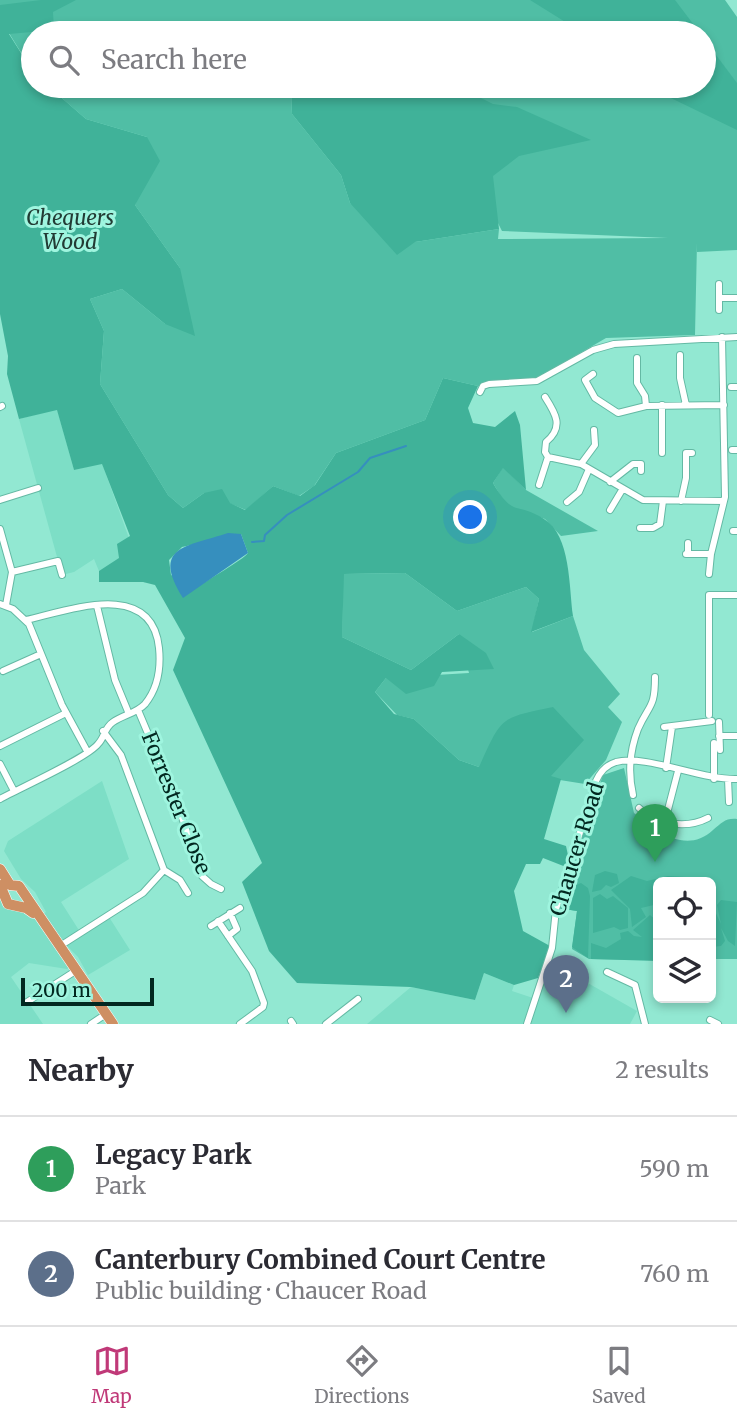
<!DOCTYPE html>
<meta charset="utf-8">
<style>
body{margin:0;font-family:Merriweather,serif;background:#f7f7f7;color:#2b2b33}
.controls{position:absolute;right:21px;bottom:21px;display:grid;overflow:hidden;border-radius:10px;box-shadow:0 4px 10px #0003}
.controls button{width:63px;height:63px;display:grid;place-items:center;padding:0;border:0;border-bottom:2px solid #e1e1e2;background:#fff;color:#2b2b33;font:35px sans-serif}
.scale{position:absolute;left:21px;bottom:18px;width:133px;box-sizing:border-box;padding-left:7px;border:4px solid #022820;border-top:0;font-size:19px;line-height:24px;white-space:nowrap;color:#022820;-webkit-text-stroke:5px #9ff5df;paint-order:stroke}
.you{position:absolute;left:471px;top:518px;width:24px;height:24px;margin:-18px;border:5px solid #fff;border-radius:50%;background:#1a73e8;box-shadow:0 0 0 10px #1a73e833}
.badge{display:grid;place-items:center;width:46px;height:46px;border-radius:50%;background:#c03978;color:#fff;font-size:23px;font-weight:700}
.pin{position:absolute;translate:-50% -58px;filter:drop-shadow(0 2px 4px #0008)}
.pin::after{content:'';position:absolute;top:37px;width:24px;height:21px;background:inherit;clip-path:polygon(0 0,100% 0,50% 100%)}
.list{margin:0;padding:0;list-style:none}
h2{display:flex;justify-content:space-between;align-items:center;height:91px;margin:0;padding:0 28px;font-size:30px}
h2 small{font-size:23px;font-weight:400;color:#7c7c81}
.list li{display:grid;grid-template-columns:46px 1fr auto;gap:21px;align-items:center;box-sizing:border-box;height:105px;padding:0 28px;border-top:2px solid #e1e1e2}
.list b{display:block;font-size:26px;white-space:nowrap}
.list p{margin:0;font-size:23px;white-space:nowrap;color:#7c7c81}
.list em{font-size:23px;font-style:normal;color:#7c7c81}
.icon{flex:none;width:38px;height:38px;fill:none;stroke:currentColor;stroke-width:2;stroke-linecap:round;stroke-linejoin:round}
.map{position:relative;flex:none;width:737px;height:1024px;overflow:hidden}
.search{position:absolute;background:#fff;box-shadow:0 4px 10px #0003;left:21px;right:21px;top:21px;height:77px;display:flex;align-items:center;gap:18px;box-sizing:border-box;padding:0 24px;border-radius:38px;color:#7c7c81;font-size:26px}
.sheet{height:301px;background:#fff}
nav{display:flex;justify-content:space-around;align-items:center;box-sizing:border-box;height:98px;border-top:2px solid #e1e1e2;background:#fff;font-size:19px;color:#7c7c81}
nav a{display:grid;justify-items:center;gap:4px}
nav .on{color:#c03978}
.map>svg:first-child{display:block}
.built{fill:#7ddec6}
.green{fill:#50bea5}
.forest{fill:#40b299;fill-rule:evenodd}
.water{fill:#368fbe}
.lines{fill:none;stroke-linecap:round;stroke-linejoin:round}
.stream{stroke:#368fbe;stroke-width:2}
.minor-casing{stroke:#64b9a4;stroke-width:8}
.highway-casing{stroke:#fff;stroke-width:11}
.minor{stroke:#fff;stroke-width:6}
.highway{stroke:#ce8f63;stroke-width:10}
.labels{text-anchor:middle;stroke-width:6;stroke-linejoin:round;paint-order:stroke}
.park-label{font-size:21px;font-style:italic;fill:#223b34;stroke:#9ff5df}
.street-label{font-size:21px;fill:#022820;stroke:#9ff5df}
</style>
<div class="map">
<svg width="737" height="1024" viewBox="0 0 737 1024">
<rect width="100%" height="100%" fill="#92e8d2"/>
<path class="built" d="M57,409l17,61 28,-7 33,92 -36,16 -5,-12 -20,13 -12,3 -43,-156z
M102,781l27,78 -68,43 21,33 27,-18 21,33 -42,25 -10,-18 -19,-19 -17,-23 4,-3 -11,-20 -14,-13 -17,-28 4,-10z
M0,885l4,13 34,19 33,50 -4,2 -38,-6 -18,14 32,47h-43z
M484,973l30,12 -2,6 24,8 12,-26 38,9 51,29 -7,13h-263l44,-37 64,13z"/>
<path class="green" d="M0,0h725l12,17v233l-40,2v-9l-2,92 -89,3 -72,42 -56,6 -35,-8 -18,42 -89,33 -22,33 -15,10 -26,-10 -27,24 -42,-17 -21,15 -15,-13 -68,-111 4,-53 -14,-32 32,-10 43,35 15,-56 -45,-63 12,-68 -61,-18 -38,-33h207l36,6 1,22 49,61 9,28 65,39 84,-13 -1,10 170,-1 -166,-7 -73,-145h275v-53h-311l-14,-12 -77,12h-197l-40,-3 14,3h-46v39l-24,-39 2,-27 -11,-1z
M503,467l23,23 72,41 -37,5 -16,-17 -39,-14 -13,-22z
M405,573l52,38 69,-24 13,12 -7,33 41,-16 11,34 36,44 -12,13 14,15 -16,38 -21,24 -106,-17 -20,-7 -45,-41 -17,-4 -22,-23 11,-14 83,-5 -10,-39 -48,36 -69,-33 1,-63z
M624,768l10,45c22,18 52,42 79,17 9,-7 12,-12 24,-11v140h-26v-77h-53v78l-69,-1 -17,-10 5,-38 -19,-3 45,-133z"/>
<path class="forest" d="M41,0h35l-23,12 1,18 -45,4 24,38v14h15l38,33 61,18 13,24 -25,44 45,63 15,68 -30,-12 -43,-35 -32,10 14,32 -4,53 68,111 15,13 21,-15 18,-4 8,14 15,7 28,-24 27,10 15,-11 21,-32 89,-33 18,-42 35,8 -10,22 5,15 22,4 20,-16 5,14 6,65 -23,-22 -10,15c21,36 23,18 51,36 27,16 25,69 29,97l-42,16 8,-33 -13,-12 -69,24 -52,-38 -61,1 -2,63 69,33 48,-36 27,19 8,16 -52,3 -8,14 -28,8 -20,-16 -11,14 19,22 20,5 45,41 20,7c23,-50 20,-49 74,-60l31,33 -33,36 10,3 -17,60 22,7 3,14 -3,7 -23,-9 -3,6h-14l-12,27 9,40 27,15 -12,32 -24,7 -30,-12 -9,27 -64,-13 -114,-4 -28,-32 -27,-69 20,-19 -89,-193 12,-32 -30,-53 -12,-3h-44v-11l20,-13 -2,-14 13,-8 -28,-72 -28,6 -17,-60 -38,9 -12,-45 1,-18 -8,-42v-309zM241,534l7,19c-5,7 -41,27 -52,35l-25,-13 -2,-15 13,-13z
M530,0h145l25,33h-117z
M380,21l13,12h-91z
M704,39l33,44v47l-91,-44h58z
M255,86h217l-3,6 24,12 24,3 74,33 -72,16 -26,20 6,53 -84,13 -18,13 -47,-52 -9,-28 -49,-61 -1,-22z
M605,871l12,3 2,9 -8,4 -5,-2 -5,5 -9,2 3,-17z
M631,876l16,5 21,-5 36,2 6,4h-52v22l-17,4 5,9 -14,10 -2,-18 -19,-19z
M581,883l7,5 2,8 -2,62 -16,-11 5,-36 -19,-3 9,-19z
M600,894l7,5 6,-3 15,12v20l-8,2 -6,-3 -21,6v-35z
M721,900l16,2 -2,44 -7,-5 -7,-13 4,13 -4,5 -10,1v-44l10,21 -4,-19z
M650,915l8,7v39l-67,-2v-16l15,5 15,-9 -1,-6 8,-2 6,5 8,1 -9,-7z"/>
<path class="water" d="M228,533l13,1 7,19 -65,45c-32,-52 3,-51 45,-65z"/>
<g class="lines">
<path class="stream" d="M252,542l12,-1 1,-6 22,-20 71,-43 12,-14 36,-12"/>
<defs>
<path id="minor" d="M719,284v26
M719,298h18
M680,355v23l6,27
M637,358v25l8,13 1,10
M593,374l-8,6 10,18 23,15 28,-7 78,-1
M731,387h6
M480,392l3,-6 6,-2 48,-3 56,-31 21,-6 123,-7
M662,405v48
M0,407l2,-1
M732,450h5
M548,457l33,7 62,36 81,1
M581,464l14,-19 -1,-15
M610,482l23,-18h8v7
M539,485l9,-28 -3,-5 1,-10c18,-15 10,-28 -1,-45
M0,500l38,-12
M681,501l5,-23v-25h6
M567,502l12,-10 10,-23
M610,510l12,-20
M640,528h13l7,-4 3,-23
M0,529l12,43 -6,33
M733,531h4
M688,543v11
M686,554h25
M12,572l46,-11 4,14
M709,574l2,-20 14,-57 -3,-160
M0,604l13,5 16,15 33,81 25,46
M97,606l18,74 14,34
M3,671l38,-17
M138,710l38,90 26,76 9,8 10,5
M709,715v-120h28
M719,722l1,28
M664,727l48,-6
M719,736h18
M714,743v36
M0,746l66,-33
M0,764l14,27
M666,768l6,-41
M728,779l1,23
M633,795c-5,-22 -3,-45 5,-66 11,-25 17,-20 17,-52
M0,799c20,-11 87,-41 98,-55 7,-7 6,-16 15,-22 10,-7 24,-9 32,-18 13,-16 16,-36 14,-56 -7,-69 -89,-38 -133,-28
M639,808c17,17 48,21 69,10
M665,821l13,-50
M164,870l16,10 8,13
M218,921l34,50 12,32 -1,4 -23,17
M211,926l29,-18
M228,936l9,-7 -7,-16
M60,946l83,-53 21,-23 -43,-115 -18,-24
M607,972l28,13 10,39
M27,1002l50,-32
M710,1020l8,4
M291,1021l2,3
M91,1024l15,-10
M326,1024l32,-25
M527,1024l25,-76 4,-39 40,-128c4,-9 10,-16 20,-19 29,-8 85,18 121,17"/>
<path id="highway" d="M0,869l10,16 9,1 94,138
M0,885l8,19 18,4 7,5"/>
</defs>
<use href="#minor" class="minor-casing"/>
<use href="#highway" class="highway-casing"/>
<use href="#minor" class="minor"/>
<use href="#highway" class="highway"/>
</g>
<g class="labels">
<g class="park-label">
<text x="70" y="225">Chequers<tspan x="70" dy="24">Wood</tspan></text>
</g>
<g class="street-label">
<text transform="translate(176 803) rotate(68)" y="7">Forrester Close</text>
<text transform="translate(577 849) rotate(-73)" y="7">Chaucer Road</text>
</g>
</g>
</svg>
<div class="controls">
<button><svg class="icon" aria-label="locate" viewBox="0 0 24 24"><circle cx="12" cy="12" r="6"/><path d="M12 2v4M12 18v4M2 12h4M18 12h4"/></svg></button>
<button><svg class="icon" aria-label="layers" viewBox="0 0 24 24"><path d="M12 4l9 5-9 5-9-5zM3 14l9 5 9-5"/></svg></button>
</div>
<div class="scale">200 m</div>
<div class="you"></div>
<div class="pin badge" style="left:655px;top:862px;background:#2e9e5b">1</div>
<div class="pin badge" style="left:566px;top:1013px;background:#5c6f8a">2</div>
<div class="search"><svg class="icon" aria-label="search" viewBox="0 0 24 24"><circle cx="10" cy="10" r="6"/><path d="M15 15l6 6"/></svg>Search here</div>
</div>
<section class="sheet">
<h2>Nearby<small>2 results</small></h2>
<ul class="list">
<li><span class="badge" style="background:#2e9e5b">1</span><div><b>Legacy Park</b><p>Park</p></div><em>590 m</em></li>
<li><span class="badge" style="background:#5c6f8a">2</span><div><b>Canterbury Combined Court Centre</b><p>Public building · Chaucer Road</p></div><em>760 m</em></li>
</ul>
</section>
<nav>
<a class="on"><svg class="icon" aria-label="map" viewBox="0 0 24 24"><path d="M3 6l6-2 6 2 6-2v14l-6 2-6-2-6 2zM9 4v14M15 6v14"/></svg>Map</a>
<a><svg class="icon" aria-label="directions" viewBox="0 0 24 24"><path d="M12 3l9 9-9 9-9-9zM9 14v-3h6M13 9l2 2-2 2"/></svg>Directions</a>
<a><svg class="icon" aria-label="saved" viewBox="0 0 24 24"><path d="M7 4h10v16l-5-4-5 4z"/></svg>Saved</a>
</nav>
